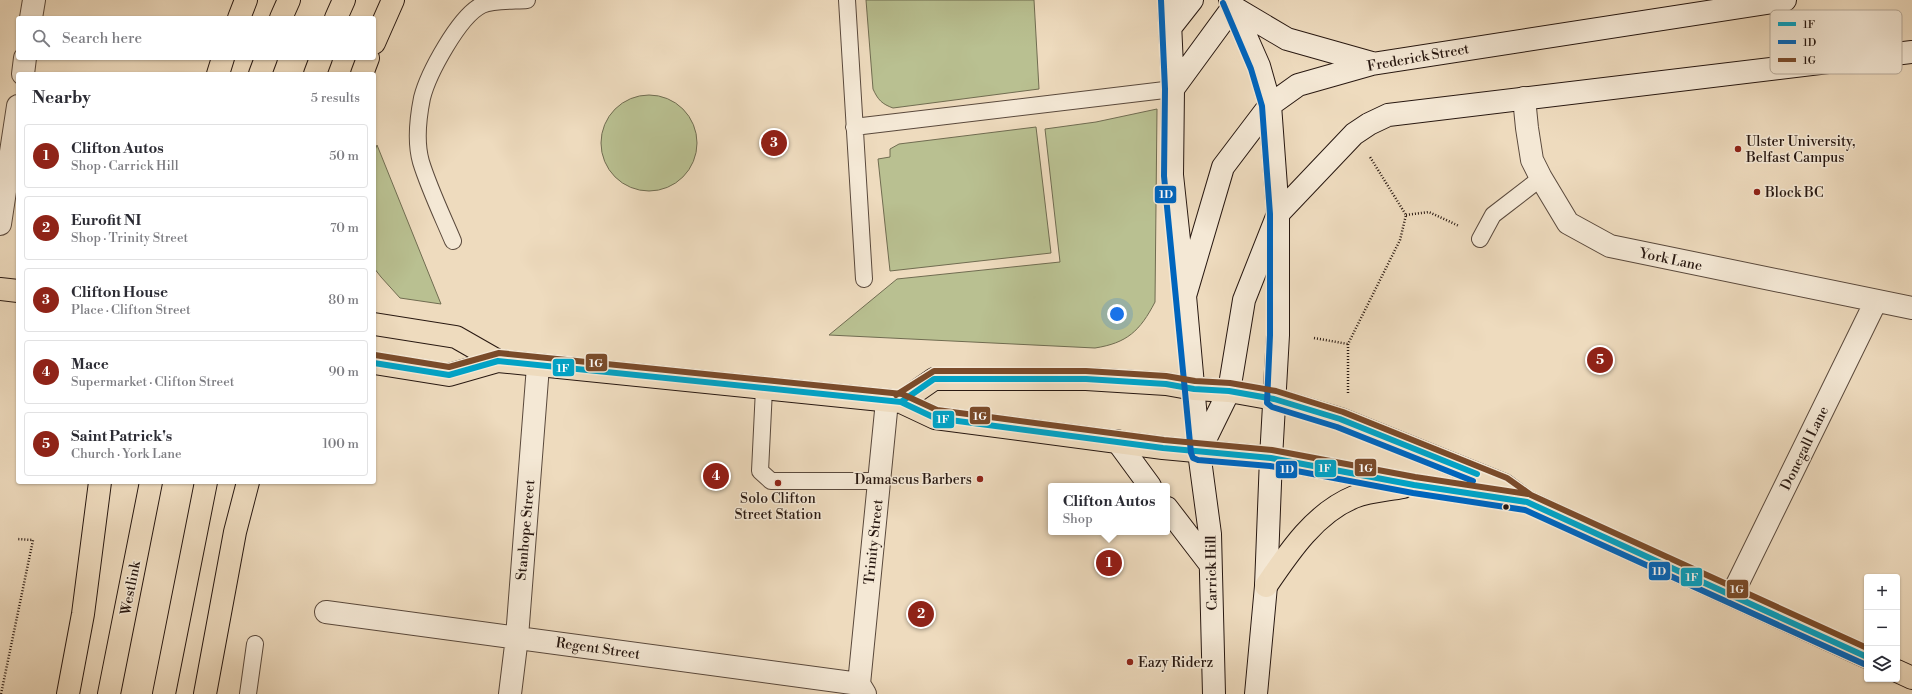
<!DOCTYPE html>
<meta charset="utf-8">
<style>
body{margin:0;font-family:"Libre Bodoni",serif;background:#f2f2f3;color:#2b2b33}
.controls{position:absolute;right:12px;bottom:12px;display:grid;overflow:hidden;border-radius:4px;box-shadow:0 1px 3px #0004}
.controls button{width:36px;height:36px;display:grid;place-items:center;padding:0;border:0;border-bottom:1px solid #e1e1e2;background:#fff;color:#2b2b33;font:20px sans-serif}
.you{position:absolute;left:1117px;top:314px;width:14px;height:14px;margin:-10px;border:3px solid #fff;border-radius:50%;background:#1a73e8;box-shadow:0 0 0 6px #1a73e833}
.badge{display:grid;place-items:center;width:26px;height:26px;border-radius:50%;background:#8f2418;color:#fff;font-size:13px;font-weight:700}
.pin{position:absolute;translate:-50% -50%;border:2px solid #fff;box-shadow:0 1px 4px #0006}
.popup{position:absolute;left:1048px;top:483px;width:122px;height:52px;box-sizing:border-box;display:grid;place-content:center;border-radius:4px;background:#fff;filter:drop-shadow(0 1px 3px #0005);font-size:13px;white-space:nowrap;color:#7c7c81}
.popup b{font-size:15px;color:#2b2b33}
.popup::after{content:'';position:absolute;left:50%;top:100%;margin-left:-8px;border:8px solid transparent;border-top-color:#fff}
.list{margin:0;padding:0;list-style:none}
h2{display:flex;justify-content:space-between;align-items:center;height:52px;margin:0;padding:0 16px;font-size:17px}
h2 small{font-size:13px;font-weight:400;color:#7c7c81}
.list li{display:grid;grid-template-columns:26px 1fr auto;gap:12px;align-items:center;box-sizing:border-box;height:64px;margin:0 8px 8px;padding:0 8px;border:1px solid #e1e1e2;border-radius:4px}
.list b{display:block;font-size:15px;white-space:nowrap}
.list p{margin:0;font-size:13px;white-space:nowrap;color:#7c7c81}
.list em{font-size:13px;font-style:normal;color:#7c7c81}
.icon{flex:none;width:22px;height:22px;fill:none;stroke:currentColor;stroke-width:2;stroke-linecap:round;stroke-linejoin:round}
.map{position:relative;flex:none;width:1912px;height:694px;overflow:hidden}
.search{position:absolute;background:#fff;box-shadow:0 1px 3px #0004;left:16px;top:16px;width:360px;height:44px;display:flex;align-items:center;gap:10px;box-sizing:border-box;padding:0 14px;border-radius:4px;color:#7c7c81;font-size:15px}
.panel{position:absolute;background:#fff;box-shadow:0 1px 3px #0004;left:16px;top:72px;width:360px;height:412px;border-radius:4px}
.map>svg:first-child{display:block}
.green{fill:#b9c091;stroke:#706c51}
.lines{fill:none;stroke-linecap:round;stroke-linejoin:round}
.lane-casing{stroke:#5a493c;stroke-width:18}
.street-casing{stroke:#5a493c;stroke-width:24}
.secondary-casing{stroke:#281811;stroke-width:24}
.primary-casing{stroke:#281811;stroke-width:24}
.highway-casing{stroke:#281811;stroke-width:24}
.path{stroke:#281811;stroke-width:2.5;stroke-dasharray:1 2;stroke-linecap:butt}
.lane{stroke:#f4e8d5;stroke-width:16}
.street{stroke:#f4e8d5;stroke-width:22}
.secondary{stroke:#f4e8d5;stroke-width:22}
.primary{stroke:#eedbbe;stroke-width:22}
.highway{stroke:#eedbbe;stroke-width:22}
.bus-1-casing{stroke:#f4e8d5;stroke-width:9}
.bus-2-casing{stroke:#f4e8d5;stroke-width:9}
.bus-3-casing{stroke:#f4e8d5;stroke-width:9}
.bus-1{stroke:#02a2c5;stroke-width:6}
.bus-2{stroke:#0065bd;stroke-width:6}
.bus-3{stroke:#7a4b2a;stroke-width:6}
.poi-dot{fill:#8f2418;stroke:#f4e8d5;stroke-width:1.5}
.bus-dot{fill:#281811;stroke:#f4e8d5;stroke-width:1.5}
.labels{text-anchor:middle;stroke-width:3;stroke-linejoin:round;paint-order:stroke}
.street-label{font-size:14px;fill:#281811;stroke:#f4e8d5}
.poi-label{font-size:14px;fill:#281811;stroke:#f4e8d5;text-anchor:start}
.key{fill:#f4e8d5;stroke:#b7aa9a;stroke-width:1}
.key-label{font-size:11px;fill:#281811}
.line-badge{stroke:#f4e8d5;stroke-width:1.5}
.badge-label{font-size:11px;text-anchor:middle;font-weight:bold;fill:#fff}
</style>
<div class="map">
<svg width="1912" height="694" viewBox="0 0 1912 694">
<rect width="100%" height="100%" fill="#eedbbe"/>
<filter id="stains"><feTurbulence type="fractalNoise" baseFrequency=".005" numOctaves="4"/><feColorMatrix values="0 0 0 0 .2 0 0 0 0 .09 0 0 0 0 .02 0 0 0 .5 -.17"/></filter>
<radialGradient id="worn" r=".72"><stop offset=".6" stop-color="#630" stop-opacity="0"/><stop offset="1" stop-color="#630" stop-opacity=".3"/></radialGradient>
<path class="green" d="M866,0h168l5,89 -146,19c-11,-4 -15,-8 -20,-19z
M601 143a48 48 0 1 1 96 0a48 48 0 1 1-96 0Z
M1157,109l-2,193c-15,29 -28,41 -60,46l-266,-13 68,-56 163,-17 -15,-133 51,-7z
M1036,127l15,126 -161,18 -12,-112 12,-2v-8l9,-5z
M377,145l64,159 -41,-6 -19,-21 -7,-9v-115z"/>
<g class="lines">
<defs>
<path id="lane" d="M847,0l17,279
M854,127l319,-38
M1480,239l13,-24 48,-37
M453,241c-11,-26 -24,-53 -32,-79 -6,-21 -3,-44 1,-64 6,-24 37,-82 60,-93 10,-5 33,-4 45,-5
M764,389l-4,82 11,10h108
M248,694l7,-50"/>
<path id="street" d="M31,18l3,-18
M23,74l2,-16
M1524,98l3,30 5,32 9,18 27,45 42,23 302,62
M0,224l18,-118
M1732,595l144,-294
M326,612l533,72 6,10
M859,684l28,-283
M510,694l7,-57 21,-271"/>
<path id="secondary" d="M1169,0l4,89 -1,86 13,121 14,156 11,82 4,160
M1230,0l29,66 11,39 8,109v121l-7,123 -5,128 -10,108
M1233,7l54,32 85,24
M1170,28l22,-28
M1173,89l60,-82
M1185,296l38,-129 47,-62 28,-20 74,-21 413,-64
M1117,441l33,45
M1199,452l30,-61 15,-91 34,-86 76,-80 15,-10 19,-9 524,-63
M1167,508l43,56"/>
<path id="primary" d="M0,289l18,2
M374,324l82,13 42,24 403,41 34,16 228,30 108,10 143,27 113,17
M374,363l75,12 49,-14
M901,402l33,-23h152l80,5 28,5 35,2 45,8 66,20 164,66 23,17 340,155
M1266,586c23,-34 49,-73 88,-89 15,-6 34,-7 49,-10
M1897,671l15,7"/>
<path id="highway" d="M239,18l7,-18
M281,18l8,-18
M336,18l8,-18
M374,43l19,-43
M218,74l5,-16
M260,74l6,-16
M315,74l6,-16
M362,74l6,-16
M68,694l15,-80 17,-132
M109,694l42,-212
M164,694l42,-212
M205,694l30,-162 13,-50"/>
</defs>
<use href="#lane" class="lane-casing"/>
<use href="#street" class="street-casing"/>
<use href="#secondary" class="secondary-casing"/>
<use href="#primary" class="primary-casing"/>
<use href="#highway" class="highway-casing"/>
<path class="path" d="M1406,215l23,-3 30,14
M1314,338l34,6
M1348,393v-49l52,-104 6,-25 -36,-58
M1,694l32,-154 -16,-1"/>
<use href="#lane" class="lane"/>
<use href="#street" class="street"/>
<use href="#secondary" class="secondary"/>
<use href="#primary" class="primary"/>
<use href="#highway" class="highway"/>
<defs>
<path id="bus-1" d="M374,363l75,12 49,-14 403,41 34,16 228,30 108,10 143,27 113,17 340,155
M901,402l33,-23h152l80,5 28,5 35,2 45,8 66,20 137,55"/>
<path id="bus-2" d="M1161,0l4,89 -1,87 27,277 2,5 5,2 72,6 143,27 112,17 339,154
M1223,3l28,66 11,37 8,108v121l-3,68 5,4 65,20 136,54"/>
<path id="bus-3" d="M375,355l74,12 50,-14 403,41 35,16 227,30 108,10 143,27 113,17
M896,395l38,-24h152l80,5 29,5 35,2 46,8 67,21 164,66 24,17 336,153"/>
</defs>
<use href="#bus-1" class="bus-1-casing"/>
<use href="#bus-2" class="bus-2-casing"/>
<use href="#bus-3" class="bus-3-casing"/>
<use href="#bus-1" class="bus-1"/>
<use href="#bus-2" class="bus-2"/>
<use href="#bus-3" class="bus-3"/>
</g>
<g class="poi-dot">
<circle cx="1738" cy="149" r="4"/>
<circle cx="1757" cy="192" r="4"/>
<circle cx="980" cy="479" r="4"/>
<circle cx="778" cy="483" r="4"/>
<circle cx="1130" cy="662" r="4"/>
</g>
<circle class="bus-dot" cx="1506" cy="507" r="3.5"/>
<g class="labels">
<g class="street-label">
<text transform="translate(1418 57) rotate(-10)" y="5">Frederick Street</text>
<text transform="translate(1671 259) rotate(12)" y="5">York Lane</text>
<text transform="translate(1804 448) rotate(-64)" y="5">Donegall Lane</text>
<text transform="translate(525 530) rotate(-85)" y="5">Stanhope Street</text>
<text transform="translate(873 542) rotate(-84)" y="5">Trinity Street</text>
<text transform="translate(1211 573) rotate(-91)" y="5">Carrick Hill</text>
<text transform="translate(130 588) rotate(-79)" y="5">Westlink</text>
<text transform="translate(598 648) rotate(8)" y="5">Regent Street</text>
</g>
<g class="poi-label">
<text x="1746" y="146">Ulster University,<tspan x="1746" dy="16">Belfast Campus</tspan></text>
<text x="1765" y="197">Block BC</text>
<text x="972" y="484" text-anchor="end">Damascus Barbers</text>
<text x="778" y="503" text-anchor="middle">Solo Clifton<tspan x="778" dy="16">Street Station</tspan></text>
<text x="1138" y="667">Eazy Riderz</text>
</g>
</g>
<rect x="1770" y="10" width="132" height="64" rx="6" class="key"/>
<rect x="1778" y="22" width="18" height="4" fill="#02a2c5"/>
<rect x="1778" y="40" width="18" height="4" fill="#0065bd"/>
<rect x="1778" y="58" width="18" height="4" fill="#7a4b2a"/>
<g class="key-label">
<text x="1803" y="28">1F</text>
<text x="1803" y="46">1D</text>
<text x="1803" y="64">1G</text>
</g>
<g class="line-badge">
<rect x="1154" y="185" width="23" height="19" rx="4" fill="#0065bd"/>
<rect x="585" y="353" width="23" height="19" rx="4" fill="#7a4b2a"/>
<rect x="552" y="358" width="23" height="19" rx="4" fill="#02a2c5"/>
<rect x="969" y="406" width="22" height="19" rx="4" fill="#7a4b2a"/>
<rect x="932" y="410" width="23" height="19" rx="4" fill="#02a2c5"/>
<rect x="1354" y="458" width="23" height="19" rx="4" fill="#7a4b2a"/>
<rect x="1314" y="459" width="23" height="19" rx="4" fill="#02a2c5"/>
<rect x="1275" y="460" width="23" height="19" rx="4" fill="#0065bd"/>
<rect x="1648" y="561" width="23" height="20" rx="4" fill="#0065bd"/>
<rect x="1680" y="567" width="23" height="20" rx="4" fill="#02a2c5"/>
<rect x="1726" y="579" width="23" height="20" rx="4" fill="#7a4b2a"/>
</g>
<g class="badge-label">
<text x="1166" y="198">1D</text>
<text x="596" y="367">1G</text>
<text x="563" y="372">1F</text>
<text x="980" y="420">1G</text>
<text x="943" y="423">1F</text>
<text x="1366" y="472">1G</text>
<text x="1325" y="472">1F</text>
<text x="1287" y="473">1D</text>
<text x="1659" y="575">1D</text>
<text x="1692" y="581">1F</text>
<text x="1737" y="593">1G</text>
</g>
<rect width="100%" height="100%" filter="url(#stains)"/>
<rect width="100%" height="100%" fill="url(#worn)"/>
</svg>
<div class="controls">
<button>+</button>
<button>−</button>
<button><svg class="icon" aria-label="layers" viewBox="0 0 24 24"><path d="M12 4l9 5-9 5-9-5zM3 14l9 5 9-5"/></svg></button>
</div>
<div class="you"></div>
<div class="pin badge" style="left:1109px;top:563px">1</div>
<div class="popup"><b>Clifton Autos</b>Shop</div>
<div class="pin badge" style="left:921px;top:614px">2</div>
<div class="pin badge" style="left:774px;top:143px">3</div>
<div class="pin badge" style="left:716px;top:476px">4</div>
<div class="pin badge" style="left:1600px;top:360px">5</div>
<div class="search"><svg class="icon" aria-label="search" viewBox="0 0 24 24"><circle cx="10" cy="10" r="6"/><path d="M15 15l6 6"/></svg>Search here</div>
<section class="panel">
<h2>Nearby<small>5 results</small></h2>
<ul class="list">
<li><span class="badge">1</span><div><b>Clifton Autos</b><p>Shop · Carrick Hill</p></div><em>50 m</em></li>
<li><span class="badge">2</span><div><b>Eurofit NI</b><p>Shop · Trinity Street</p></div><em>70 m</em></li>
<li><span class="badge">3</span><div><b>Clifton House</b><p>Place · Clifton Street</p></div><em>80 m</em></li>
<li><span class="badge">4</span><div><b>Mace</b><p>Supermarket · Clifton Street</p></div><em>90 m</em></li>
<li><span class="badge">5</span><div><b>Saint Patrick's</b><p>Church · York Lane</p></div><em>100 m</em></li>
</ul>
</section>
</div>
